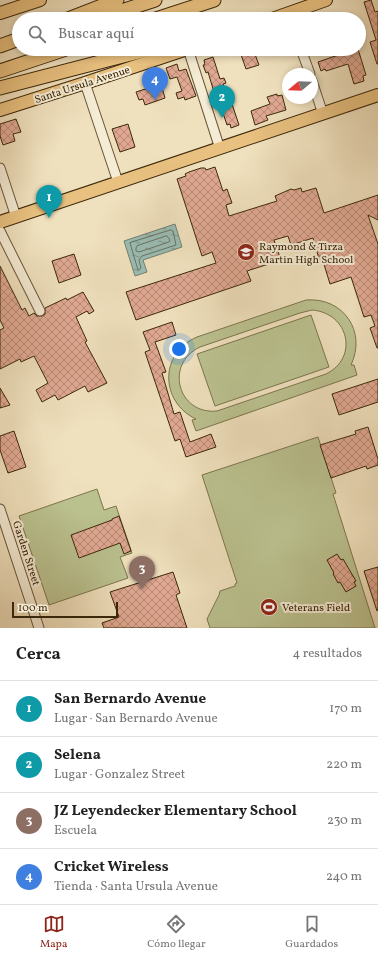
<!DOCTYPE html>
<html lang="es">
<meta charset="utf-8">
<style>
body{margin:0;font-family:Vollkorn,serif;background:#f6f6f6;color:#222}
.compass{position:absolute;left:282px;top:68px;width:36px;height:36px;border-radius:50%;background:#fff;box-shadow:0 2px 6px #0003;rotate:251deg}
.scale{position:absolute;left:12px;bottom:10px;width:106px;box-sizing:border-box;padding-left:4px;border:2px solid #3c280b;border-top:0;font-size:11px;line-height:14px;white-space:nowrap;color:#3c280b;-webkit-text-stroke:3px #f5ecd5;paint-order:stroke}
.you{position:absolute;left:179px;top:349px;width:14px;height:14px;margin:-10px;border:3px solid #fff;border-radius:50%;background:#1a73e8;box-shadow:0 0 0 6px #1a73e833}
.badge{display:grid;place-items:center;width:26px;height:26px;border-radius:50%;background:#8f2418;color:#fff;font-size:13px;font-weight:700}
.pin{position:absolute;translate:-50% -33px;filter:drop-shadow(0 1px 2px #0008)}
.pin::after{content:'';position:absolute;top:21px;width:14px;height:12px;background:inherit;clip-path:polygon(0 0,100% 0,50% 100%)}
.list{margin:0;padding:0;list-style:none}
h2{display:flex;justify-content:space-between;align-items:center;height:52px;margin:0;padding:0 16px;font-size:17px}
h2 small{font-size:13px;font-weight:400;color:#767676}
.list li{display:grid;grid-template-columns:26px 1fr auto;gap:12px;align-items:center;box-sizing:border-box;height:56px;padding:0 16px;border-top:1px solid #e0e0e0}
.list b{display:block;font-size:15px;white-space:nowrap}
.list p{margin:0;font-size:13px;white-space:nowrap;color:#767676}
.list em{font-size:13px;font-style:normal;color:#767676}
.icon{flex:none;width:22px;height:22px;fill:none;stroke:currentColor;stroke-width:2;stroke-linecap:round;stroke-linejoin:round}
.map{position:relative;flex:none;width:378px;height:628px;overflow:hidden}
.search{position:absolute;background:#fff;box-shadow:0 2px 6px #0003;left:12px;right:12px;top:12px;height:44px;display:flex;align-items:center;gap:10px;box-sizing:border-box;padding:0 14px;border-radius:22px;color:#767676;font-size:15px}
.sheet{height:276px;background:#fff}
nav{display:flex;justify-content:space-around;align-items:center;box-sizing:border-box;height:56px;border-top:1px solid #e0e0e0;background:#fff;font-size:11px;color:#767676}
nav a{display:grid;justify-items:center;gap:2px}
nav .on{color:#8f2418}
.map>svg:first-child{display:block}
.pitch{fill:#bbc290;stroke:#7c754e;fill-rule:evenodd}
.water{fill:url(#water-ripples);stroke:#748171}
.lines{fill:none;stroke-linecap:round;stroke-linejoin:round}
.shore{stroke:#6b7260;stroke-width:1}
.building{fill:url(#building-cross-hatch);stroke:#3c280b}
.minor-casing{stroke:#695638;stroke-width:11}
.major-casing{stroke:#3c280b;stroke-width:14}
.highway-casing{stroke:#3c280b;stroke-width:15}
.minor{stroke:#f5ecd5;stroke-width:9}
.major{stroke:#e8c07f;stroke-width:12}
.highway{stroke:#e8c07f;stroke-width:13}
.labels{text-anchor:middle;stroke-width:4;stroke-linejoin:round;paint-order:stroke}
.street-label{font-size:11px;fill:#3c280b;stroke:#f5ecd5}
.poi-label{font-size:11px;fill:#3c280b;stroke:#f5ecd5;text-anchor:start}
</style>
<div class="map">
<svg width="378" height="628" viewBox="0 0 378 628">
<defs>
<pattern id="water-ripples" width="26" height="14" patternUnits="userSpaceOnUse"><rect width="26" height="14" fill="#9abdb5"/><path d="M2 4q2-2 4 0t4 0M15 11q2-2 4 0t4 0" fill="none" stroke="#7f9a91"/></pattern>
<pattern id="building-cross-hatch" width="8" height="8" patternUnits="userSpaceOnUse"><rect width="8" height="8" fill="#e1a993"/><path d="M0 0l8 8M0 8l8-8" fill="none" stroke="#b88a76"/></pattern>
</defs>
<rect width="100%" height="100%" fill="#f0e1be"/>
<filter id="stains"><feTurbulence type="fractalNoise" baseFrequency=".005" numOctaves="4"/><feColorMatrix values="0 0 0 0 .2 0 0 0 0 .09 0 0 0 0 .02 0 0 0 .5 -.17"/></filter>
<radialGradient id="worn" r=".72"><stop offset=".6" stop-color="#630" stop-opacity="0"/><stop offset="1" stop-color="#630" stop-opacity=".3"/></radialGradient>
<path class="pitch" d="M306,300c37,-3 61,31 45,65h3l3,10 -161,56 -4,-11 4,-1c-36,-17 -37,-66 1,-82zM312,310c37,3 47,48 14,64l-109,37c-39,4 -53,-47 -17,-64l100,-34z
M311,315l18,52 -114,39 -18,-52z
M318,437l18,56 -3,1 42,134h-165l-3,-9 12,-24 1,-4 15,-5v-2l2,-1 -35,-108z
M97,489l7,21 12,-4 16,47 -12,4 8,21 -79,27 -30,-89z"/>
<path class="water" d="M175,224l7,23 -39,13 4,12 -12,4 -11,-35z"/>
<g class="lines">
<path class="shore" d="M171,230l2,1 3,14 -34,11 -3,4 2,8 -3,2 -8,-27z
M167,236l3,4 -1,2 -30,10 -3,-1v-3l1,-2z"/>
</g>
<path class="building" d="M371,0l4,12 3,-1v53h-1l-7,-22 6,-2 -12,-38z
M239,49h14l6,16 -13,4z
M349,49h9l8,26 -3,1 1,5 -10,3 -6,-20 -22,7 -1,-2 -4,2 -3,-9 26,-9v-2z
M213,57l7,22 4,-1 2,5 -3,1 1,4 -10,4 -6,-20 -2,1 -3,-8h2l-1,-5z
M177,64l2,7 7,-2 10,27 -11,4 -1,-3 -6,2 -2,-6 6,-2 -5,-14 -7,2 -4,-11z
M161,84l4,14 -20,7 -2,-6 -4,1 -3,-8z
M277,94v2l5,-1 4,15 -20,6 2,4 -13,5 -4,-14 19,-7 -3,-7z
M230,98l9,27 -8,3 -1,-4 -3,1 -8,-24z
M16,119l5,13 -8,2 2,7 -12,4 -3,-9v-12z
M128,124l7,23 -15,5 -8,-23z
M215,167l8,24 4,-2 5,14 -6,2 3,11 48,-15 -2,-5 16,-7 3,1 7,-2 1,4 14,-4 8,25 54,-18v25l-10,-5 10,29v104h-1l-7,-20 5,-2 -4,-11 -7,2 -13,-40 -21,7 -7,-23 -3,1 -7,-24 -22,7 -3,-9 -14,4 7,20 -34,11 4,10 -115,39 -10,-28 90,-29 -4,-11 -10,4 -25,-77 9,-3 -1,-2 4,-2 12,-4h4l1,2z
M74,254l7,21 -22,8 -7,-22z
M0,266l22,44 3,-2 4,8 5,-3 3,3h5l3,-2v-6l21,-10 1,2 16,-8 11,19 -5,3 -2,-3 -11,6 11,24 -2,1 22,41 -19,9 -3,-6 -27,14 -3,-5 -13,7 -6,-12 12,-7 -14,-27 -13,6 -1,-3 -20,10v-39l4,-2 -4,-8z
M172,322l4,13 -21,7 11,30 -4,1 12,41 6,-2 10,30 21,-8 5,13 -30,10 -6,-18 -5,2 -30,-89 5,-2 -7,-18z
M378,379v23l-39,13 -7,-21z
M0,388l10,17 -10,3z
M368,427l10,32v6l-11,4 -1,-3 -35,12 -11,-33 36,-11 -1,-3z
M14,431l12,36 -18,6 -8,-23v-14z
M119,516l12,35 -7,3 -4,-11 -41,15 -8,-23 41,-15v-1z
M337,554l4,6 2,-1 13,22 -2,1 2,4 -10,6 -6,-10 -2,1 -5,-9 1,-1 -7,-13z
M378,567v43l-1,1 -13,-40z
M173,572l7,21 -4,2 11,33h-83l-2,-5 17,-6 -9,-25z"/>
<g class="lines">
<defs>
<path id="minor" d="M188,49l32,100
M301,49l9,25
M312,81l11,33
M85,83l33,99
M0,168l16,49
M0,231l40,80
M0,509l39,119"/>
<path id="major" d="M0,13l40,-13
M272,19l54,-19
M0,110l85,-27 102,-34
M0,222l378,-127"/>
<path id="highway" d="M68,19l49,-19
M97,19l58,-19
M156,19l58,-19
M0,46l19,-7
M0,71l66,-22
M0,88l150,-39"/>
</defs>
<use href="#minor" class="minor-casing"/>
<use href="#major" class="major-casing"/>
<use href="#highway" class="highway-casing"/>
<use href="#minor" class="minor"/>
<use href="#major" class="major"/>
<use href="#highway" class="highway"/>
</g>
<defs>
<symbol id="school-disc" viewBox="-11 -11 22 22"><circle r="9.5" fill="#8f2418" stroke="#f5ecd5"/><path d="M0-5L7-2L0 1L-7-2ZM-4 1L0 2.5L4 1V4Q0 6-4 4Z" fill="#fff"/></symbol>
<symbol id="stadium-disc" viewBox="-11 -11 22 22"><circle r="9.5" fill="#8f2418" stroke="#f5ecd5"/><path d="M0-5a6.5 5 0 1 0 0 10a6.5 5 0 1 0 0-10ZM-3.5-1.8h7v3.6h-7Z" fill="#fff"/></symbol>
</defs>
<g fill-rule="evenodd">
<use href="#school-disc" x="236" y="242" width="20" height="20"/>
<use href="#stadium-disc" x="259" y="597" width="20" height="20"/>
</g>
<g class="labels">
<g class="street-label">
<text transform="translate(82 84) rotate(-18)" y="4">Santa Ursula Avenue</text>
<text transform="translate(27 553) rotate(72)" y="4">Garden Street</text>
</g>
<g class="poi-label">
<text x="259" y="250">Raymond &amp; Tirza<tspan x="259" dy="13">Martin High School</tspan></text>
<text x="282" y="611">Veterans Field</text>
</g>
</g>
<rect width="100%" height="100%" filter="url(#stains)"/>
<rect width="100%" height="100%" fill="url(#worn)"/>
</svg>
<svg class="compass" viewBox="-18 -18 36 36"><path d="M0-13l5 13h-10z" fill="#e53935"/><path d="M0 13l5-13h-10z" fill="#767676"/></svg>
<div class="scale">100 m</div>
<div class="you"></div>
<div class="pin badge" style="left:49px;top:218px;background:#0f9aa8">1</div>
<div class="pin badge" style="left:222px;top:118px;background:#0f9aa8">2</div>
<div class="pin badge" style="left:142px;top:589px;background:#8d6e63">3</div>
<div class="pin badge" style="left:155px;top:100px;background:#3f7fe0">4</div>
<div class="search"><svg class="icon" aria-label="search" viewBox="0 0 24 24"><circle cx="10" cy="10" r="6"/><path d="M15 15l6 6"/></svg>Buscar aquí</div>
</div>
<section class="sheet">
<h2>Cerca<small>4 resultados</small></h2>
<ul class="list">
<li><span class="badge" style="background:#0f9aa8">1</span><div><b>San Bernardo Avenue</b><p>Lugar · San Bernardo Avenue</p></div><em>170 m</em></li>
<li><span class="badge" style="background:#0f9aa8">2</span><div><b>Selena</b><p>Lugar · Gonzalez Street</p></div><em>220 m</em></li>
<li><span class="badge" style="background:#8d6e63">3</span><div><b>JZ Leyendecker Elementary School</b><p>Escuela</p></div><em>230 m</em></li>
<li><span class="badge" style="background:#3f7fe0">4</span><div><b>Cricket Wireless</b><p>Tienda · Santa Ursula Avenue</p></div><em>240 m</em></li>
</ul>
</section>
<nav>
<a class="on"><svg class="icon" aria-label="map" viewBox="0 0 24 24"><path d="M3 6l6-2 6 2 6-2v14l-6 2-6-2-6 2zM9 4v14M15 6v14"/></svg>Mapa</a>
<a><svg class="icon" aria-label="directions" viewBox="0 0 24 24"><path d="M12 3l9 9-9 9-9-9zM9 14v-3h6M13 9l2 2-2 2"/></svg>Cómo llegar</a>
<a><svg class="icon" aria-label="saved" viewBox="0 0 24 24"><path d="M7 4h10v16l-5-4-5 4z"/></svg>Guardados</a>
</nav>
